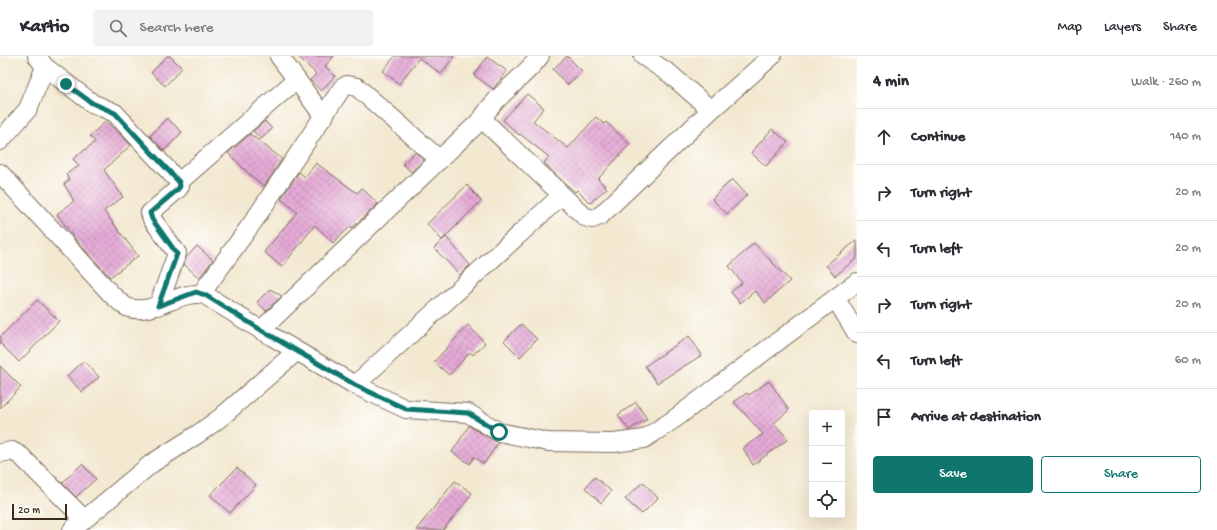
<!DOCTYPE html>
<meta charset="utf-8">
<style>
body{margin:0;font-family:"Gochi Hand",sans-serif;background:#f2f2f3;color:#2b2b33}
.controls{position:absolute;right:12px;bottom:12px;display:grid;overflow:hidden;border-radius:4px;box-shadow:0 4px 16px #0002}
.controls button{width:36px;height:36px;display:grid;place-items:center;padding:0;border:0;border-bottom:1px solid #e1e1e2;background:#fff;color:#2b2b33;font:20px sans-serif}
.scale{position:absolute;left:12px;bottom:10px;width:55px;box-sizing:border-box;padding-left:4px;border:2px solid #3b2a1e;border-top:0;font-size:11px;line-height:14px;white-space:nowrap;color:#3b2a1e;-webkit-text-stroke:3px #fdfcf7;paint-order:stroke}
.stop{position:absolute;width:12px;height:12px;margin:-9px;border:3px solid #0f766e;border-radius:50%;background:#fff}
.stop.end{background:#0f766e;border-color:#fff;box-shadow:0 1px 4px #0008}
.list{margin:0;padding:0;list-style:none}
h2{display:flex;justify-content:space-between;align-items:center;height:52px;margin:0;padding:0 16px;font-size:17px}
h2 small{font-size:13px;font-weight:400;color:#7c7c81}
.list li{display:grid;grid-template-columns:26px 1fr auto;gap:12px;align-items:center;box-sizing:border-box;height:56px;padding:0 16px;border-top:1px solid #e1e1e2}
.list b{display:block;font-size:15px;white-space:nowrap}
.list em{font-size:13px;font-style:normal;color:#7c7c81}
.actions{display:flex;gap:8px;padding:12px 16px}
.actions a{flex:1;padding:9px 0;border:1px solid #0f766e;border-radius:4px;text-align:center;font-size:14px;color:#0f766e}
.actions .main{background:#0f766e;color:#fff}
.icon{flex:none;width:22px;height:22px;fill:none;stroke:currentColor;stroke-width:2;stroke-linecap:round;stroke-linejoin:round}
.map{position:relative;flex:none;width:857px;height:474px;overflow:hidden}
header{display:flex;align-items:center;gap:24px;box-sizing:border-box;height:56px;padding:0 20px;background:#fff;border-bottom:1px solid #e1e1e2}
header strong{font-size:19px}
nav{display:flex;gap:22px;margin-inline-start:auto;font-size:14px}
.search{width:280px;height:36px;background:#f2f2f3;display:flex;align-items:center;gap:10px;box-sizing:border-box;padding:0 14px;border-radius:4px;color:#7c7c81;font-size:15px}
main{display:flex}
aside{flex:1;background:#fff}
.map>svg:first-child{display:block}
.building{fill:url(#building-cross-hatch)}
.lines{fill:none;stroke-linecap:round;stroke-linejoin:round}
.minor-casing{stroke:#7b6c5c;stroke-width:20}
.minor{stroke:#fff;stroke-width:18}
.route{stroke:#0f766e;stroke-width:5}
</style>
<header>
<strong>Kartio</strong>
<div class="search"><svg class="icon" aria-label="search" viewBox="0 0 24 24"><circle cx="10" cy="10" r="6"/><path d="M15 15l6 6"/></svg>Search here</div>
<nav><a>Map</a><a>Layers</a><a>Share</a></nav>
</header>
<main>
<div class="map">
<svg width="857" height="474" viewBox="0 0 857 474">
<defs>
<pattern id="building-cross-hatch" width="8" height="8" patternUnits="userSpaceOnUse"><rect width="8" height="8" fill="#e4aad6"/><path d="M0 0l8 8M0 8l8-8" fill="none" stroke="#c492b7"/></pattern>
</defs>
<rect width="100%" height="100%" fill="#fdfcf7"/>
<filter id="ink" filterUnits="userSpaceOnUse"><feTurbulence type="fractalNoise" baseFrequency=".025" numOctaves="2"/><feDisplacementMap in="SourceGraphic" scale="8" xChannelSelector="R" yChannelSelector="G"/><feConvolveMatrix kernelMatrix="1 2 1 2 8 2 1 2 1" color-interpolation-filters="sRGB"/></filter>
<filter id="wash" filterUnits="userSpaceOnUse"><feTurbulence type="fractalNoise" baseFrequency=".012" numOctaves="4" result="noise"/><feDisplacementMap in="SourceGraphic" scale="16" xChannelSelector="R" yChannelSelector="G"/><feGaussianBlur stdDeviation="0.9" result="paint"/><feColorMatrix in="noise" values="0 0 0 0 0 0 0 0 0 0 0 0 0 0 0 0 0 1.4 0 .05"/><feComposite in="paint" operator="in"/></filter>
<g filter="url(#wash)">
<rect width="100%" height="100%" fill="#f3e8d0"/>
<g id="blocks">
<path class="building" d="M167,0h3l12,12 -17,18 -14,-13z
M298,0h36l-9,10 10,10 -14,15 -11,-11 6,-6z
M395,0h59l-13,18 -22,-16 -20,26 -16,-13z
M567,0l15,15 -15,14 -14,-16z
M487,1l20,14 -14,18 -19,-14z
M527,38l17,14 -11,13 35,27 28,-31 8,7 2,-2 24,22 -32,35 9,9 -17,15 -13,-13 -2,2 -8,-7 -23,-22 5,-6 -29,-23 -1,1 -16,-15z
M167,62l15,14 -18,19 -14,-15z
M106,65l25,24 -27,25 19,27 -19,14 34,45 -28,21 -35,-38 -18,-25 17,-13 -10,-17 5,-4 -3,-6 13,-8 -6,-7 22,-17 -5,-6z
M265,65l7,8 -11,10 -8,-8z
M772,73l16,13 -22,24 -15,-13z
M250,78l32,25 -18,27 -16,-13 -20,-20z
M415,96l9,8 -13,12 -8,-8z
M316,107l41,30 5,-5 16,16 -26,24 -1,-2 -18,17 -18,-18 -33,42 -18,-15 33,-40 -16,-13 18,-27 6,5z
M732,123l15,16 -20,19 -15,-15z
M467,129l14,16 -39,39 -15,-16z
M446,181l24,28 -10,10 -26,-27z
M857,184v18l-22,18 -9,-11z
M754,187l36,38 -25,22 -10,-12 -15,12 -9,-11 11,-9 -13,-17z
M197,190l16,14 -14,18 -15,-14 2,-6z
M270,233l12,7 -16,15 -9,-9z
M37,244l22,21 -40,41 -19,-19v-6z
M521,268l16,15 -17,18 -16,-16z
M468,269l17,18 -12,12 -3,-3 -21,23 -15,-13z
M689,280l13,19 -45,28 -12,-17z
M84,305l15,16 -17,15 -15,-16z
M0,310l21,21 -21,21z
M769,325l20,29 -15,13 14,16 -35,26 -10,-17 20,-14 -29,-32 13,-9 2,2z
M636,346l11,17 -18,11 -11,-15z
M469,370l29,17 -14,21 -10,-7 -4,7 -18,-12z
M82,408l14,15 -20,18 -14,-14z
M237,412l19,17 -26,28 -20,-18z
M595,421l16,14 -10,12 -16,-15z
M455,425l17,12 -7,10 -22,27h-27z
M643,426l15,16 -16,16 -17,-15z"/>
</g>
</g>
<g filter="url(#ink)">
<use href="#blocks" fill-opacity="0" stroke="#7b6c5c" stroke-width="1"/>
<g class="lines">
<defs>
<path id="minor" d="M37,0l8,11 47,36 23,10 64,69 1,4 -2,3 -28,24 2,6 25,34 -19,53
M279,0l45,61
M643,0l27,18 41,36
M482,63l103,98 7,2 8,-3 111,-106 61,-54
M0,85l28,-32 17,-42
M0,117l112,122c5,4 11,11 17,13 27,7 51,-19 76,-13l56,35 94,55 51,24 62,4 31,19 49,10 65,1 31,-4 29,-19 184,-138
M179,126l117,-102
M201,238l52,-72 89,-134 5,-3 10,2 83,73
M836,243l21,35
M261,274l221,-211c15,-25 41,-40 58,-63
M355,329l207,-190
M0,397l12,-2 9,5 63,63
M72,474l79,-66 47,-30 22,-16 77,-67"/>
</defs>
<use href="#minor" class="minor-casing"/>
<use href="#minor" class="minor"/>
</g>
</g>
<g class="lines" filter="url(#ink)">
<path class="route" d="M66,28l26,19 23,10 64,69 1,4 -2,3 -28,24 2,6 25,35 -19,52 38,-14 9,3 56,35 94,55 51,24 62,4 31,19"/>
</g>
</svg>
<div class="controls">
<button>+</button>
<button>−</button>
<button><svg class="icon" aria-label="locate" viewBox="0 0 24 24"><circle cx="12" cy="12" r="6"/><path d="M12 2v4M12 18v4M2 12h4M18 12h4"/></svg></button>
</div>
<div class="scale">20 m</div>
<div class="stop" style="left:499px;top:376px"></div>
<div class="stop end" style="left:66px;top:28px"></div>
</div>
<aside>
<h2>4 min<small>Walk · 260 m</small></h2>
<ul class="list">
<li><svg class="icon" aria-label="ahead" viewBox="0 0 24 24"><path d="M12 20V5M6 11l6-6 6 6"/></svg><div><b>Continue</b></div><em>140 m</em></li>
<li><svg class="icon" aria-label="right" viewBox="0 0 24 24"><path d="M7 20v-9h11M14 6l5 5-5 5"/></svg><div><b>Turn right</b></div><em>20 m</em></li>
<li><svg class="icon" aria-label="left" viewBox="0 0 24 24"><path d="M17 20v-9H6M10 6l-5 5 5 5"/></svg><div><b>Turn left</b></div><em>20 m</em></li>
<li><svg class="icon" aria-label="right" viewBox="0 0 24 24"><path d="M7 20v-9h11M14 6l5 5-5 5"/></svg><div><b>Turn right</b></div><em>20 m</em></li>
<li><svg class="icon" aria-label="left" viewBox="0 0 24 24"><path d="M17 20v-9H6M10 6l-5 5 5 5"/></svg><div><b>Turn left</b></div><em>60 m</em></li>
<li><svg class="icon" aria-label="arrive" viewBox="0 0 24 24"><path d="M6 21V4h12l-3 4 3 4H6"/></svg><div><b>Arrive at destination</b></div></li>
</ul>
<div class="actions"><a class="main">Save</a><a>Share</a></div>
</aside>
</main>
